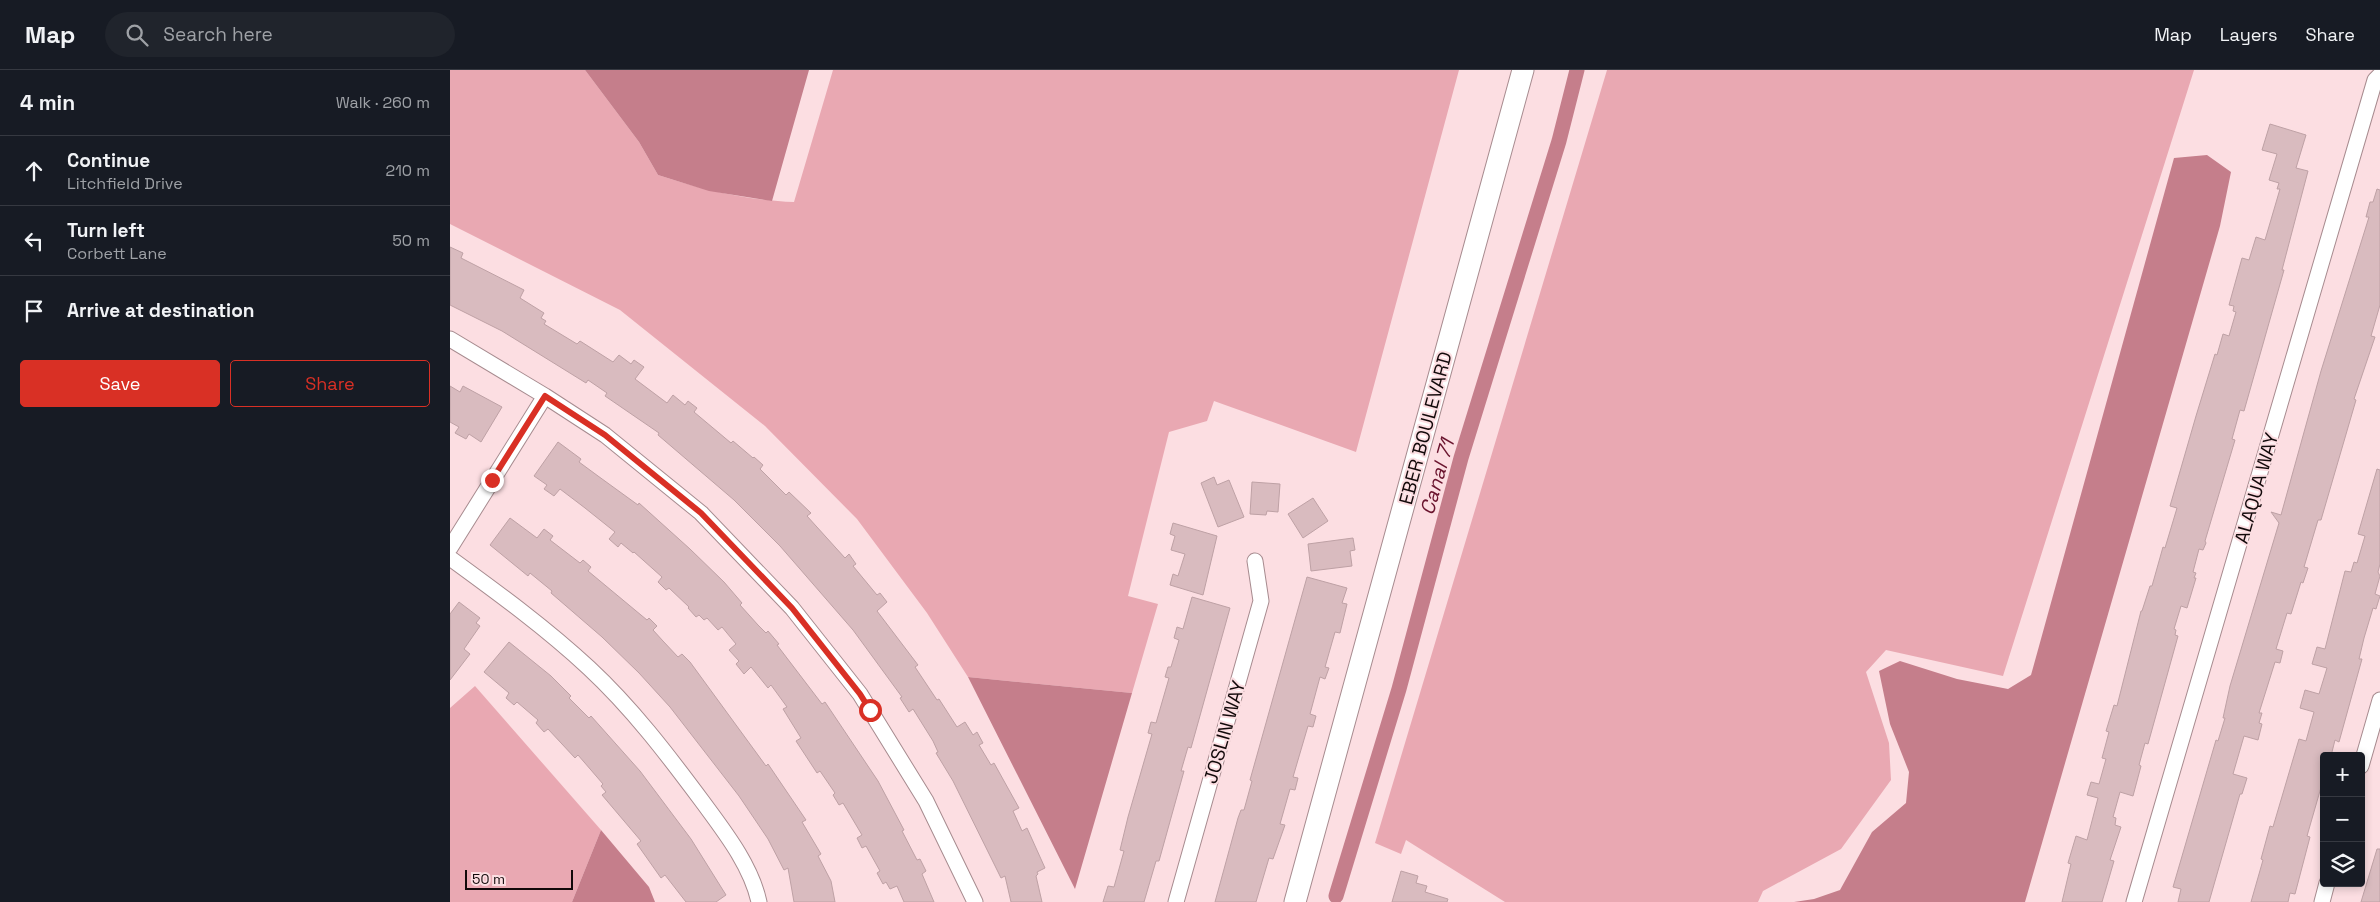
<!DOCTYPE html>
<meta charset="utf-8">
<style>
body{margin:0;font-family:"Space Grotesk",sans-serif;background:#20242c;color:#f1f3f6}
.controls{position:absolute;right:15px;bottom:15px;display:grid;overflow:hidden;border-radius:5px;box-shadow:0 2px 8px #0003}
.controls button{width:45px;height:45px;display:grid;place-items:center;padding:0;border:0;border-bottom:1px solid #363941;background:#171b24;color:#f1f3f6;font:25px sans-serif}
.scale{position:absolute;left:15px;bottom:12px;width:108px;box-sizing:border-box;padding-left:5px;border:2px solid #12090a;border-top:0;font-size:14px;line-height:18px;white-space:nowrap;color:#12090a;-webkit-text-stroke:4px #fcdee2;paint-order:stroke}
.stop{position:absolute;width:15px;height:15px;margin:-11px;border:4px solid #d93025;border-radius:50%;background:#fff}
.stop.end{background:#d93025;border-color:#fff;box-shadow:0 1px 5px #0008}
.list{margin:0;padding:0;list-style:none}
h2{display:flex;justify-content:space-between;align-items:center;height:65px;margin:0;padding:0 20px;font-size:21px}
h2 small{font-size:16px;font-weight:400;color:#9ea1a6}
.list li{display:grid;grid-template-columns:32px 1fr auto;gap:15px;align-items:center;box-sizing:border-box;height:70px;padding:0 20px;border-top:1px solid #363941}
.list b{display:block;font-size:19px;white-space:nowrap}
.list p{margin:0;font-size:16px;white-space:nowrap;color:#9ea1a6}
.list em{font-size:16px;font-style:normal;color:#9ea1a6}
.actions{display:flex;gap:10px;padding:15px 20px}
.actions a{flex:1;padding:11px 0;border:1px solid #d93025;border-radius:5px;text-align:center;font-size:18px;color:#d93025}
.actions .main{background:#d93025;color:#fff}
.icon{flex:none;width:28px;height:28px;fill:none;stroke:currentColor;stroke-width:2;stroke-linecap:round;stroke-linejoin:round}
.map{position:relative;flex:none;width:1930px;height:832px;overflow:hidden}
header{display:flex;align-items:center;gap:30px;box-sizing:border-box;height:70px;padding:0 25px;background:#171b24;border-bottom:1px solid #363941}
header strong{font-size:24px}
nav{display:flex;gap:28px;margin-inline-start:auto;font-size:18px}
.search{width:350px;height:45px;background:#20242c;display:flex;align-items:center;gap:12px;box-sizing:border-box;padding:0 18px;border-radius:28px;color:#9ea1a6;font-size:19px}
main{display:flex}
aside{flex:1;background:#171b24}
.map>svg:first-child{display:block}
.green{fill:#e9a8b2}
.water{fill:#c57e8b}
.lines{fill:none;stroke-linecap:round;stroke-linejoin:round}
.canal{stroke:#c57e8b;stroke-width:15}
.building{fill:#d9bbbf;stroke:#bea1a5}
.street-casing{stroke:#a78b8f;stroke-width:17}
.secondary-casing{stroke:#a78b8f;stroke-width:23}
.street{stroke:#fff;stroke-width:15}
.secondary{stroke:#fff;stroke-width:21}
.route{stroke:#d93025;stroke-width:6}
.labels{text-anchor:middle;stroke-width:4;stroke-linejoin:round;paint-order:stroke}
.street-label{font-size:19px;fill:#12090a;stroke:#fcdee2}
.water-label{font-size:20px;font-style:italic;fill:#6a142e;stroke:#fcdee2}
</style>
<header>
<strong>Map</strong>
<div class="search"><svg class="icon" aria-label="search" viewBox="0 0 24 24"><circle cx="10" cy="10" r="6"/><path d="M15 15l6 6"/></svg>Search here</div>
<nav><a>Map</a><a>Layers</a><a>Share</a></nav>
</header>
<main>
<aside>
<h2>4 min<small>Walk · 260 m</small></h2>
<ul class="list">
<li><svg class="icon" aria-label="ahead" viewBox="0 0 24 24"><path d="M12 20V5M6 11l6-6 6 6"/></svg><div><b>Continue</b><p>Litchfield Drive</p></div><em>210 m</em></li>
<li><svg class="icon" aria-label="left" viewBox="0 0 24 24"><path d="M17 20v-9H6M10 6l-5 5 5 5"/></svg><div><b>Turn left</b><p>Corbett Lane</p></div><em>50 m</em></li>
<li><svg class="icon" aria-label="arrive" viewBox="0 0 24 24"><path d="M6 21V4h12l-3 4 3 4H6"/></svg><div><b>Arrive at destination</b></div></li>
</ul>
<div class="actions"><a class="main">Save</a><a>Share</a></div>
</aside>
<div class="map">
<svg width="1930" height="832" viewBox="0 0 1930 832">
<rect width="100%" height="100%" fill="#fcdee2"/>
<path class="green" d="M0,0h135l54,72 19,33c46,15 88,25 136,27l39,-132h626l-103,382 -142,-51 -7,20 -38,11 -41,164 30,8 -26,89 -164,-16 -41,-64 -70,-94 -92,-93 -145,-116 -170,-86z
M1157,0h587l-191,606 -117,-26 -20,22 23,71 2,37 -50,69 -78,42 -5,11h-253l-99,-62 -5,14 -26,-11z
M25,616l126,144 -29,72h-122v-194z"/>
<path class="water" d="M135,0h224l-37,131 -63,-10 -51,-16 -19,-33z
M1757,85l24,17 -11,54 -195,676h-231l20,-3 26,-9 32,-58 34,-29 3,-31 -19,-48 -11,-53 21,-10 57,18 51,10 23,-14 143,-517z
M518,607l164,16 -57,196z
M151,760l48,57 6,15h-83z"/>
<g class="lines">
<path class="canal" d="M886,826l63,-207 62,-231 98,-317 18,-71"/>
</g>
<path class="building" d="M1820,54l36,11 -10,33 12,3 -26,99h2l-40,141 -4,-1 -8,29 3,1 -30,101 1,2 -3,7 -4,-1 -6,23 3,1 -2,5h2l-9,30 -6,-2 -7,23 2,1 -1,5 3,1 -30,108 -3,-1 -6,22 2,1 -8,30 -13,-4 -7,25 3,1 -1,7 6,2 -11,33 4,1 -12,41h-40l9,-38 -3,-1 8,-27 11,4 11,-42 -11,-3 4,-13 8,2 7,-25 -4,-1 7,-26 -3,-1 8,-26 3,1 24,-95h1l8,-25h2l11,-39 2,1 12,-40 -7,-2 26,-90 19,-62 2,1 6,-21 6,2 7,-24 -3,-1 1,-5 -5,-1 13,-47 7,2 7,-23 9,3 15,-51h-3l2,-6 -10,-3 8,-26 -15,-4z
M1927,119l3,1v115l-9,31 4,1 -21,62 2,1 -35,120h-3l-14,47 4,1 -5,15 -2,-1 -10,32 -4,-1 -11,36 7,2 -3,12 -5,-1 -16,51h3l-3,10 3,1 -4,16 -14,-4 -11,38 14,4 -5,16h-2l-31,108h-31l3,-13 -8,-2 43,-147 2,1 7,-23h-2l7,-32 49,-163 -8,-11 10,3 40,-144 48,-154h-3l4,-15h3z
M0,177l13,6 -2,5 63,32 -4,8 24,15 -3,5 5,3 -2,3 33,20 3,-3 33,21 6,-7 12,9 3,-4 10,7 -9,12 32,24 6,-8 12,10 3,-4 9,7 -3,4 37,31 2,-2 20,17 1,-1 9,8 -3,4 26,26 3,-3 22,21 -4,3 38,42 4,-4 7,10 -3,2 24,29 3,-2 7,9 -10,9 41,54 -3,2 22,33 2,-1 18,28 8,-5 8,13 4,-3 6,11 -4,2 12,20 3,-2 25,45 -6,3 9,20 5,-3 18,40 -8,4 1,2 -2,2 6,26h-31l-6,-26 -4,2 -48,-97 -17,-28 2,-1 -5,-11 -20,-32 -4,3 -9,-14 2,-1 -49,-67 -73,-84 -46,-46 -76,-65 1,-2 -54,-37 2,-3 -19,-13 -2,3 -84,-52 -52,-26z
M0,316l10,6 3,-6 39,21 -21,35 -12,-8 -3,5 -11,-6 4,-6 -9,-5z
M108,372l23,17 -2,3 19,14 40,29 1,-2 51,46 34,33 18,21 -2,2 18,20 8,8 2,-2 11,13 -2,1 45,59 3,-2 53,79 26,49 -2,1 15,29 3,-1 6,12 -4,3 12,28h-30l-7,-16 -7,3 -4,-7 -3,2 -6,-11 3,-2 -14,-25 -4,2 -5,-10 5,-3 -19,-32 -4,2 -6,-10 2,-2 -15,-22 -3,2 -21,-32 5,-3 -18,-29 4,-2 -16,-22 -3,3 -17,-21 -7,7 -8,-10 3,-3 -10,-11 7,-6 -14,-17 -4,3 -11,-12 -3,2 -5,-5 -3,2 -8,-9 1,-1 -20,-19 -3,2 -8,-8 4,-5 -28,-25 -1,1 -12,-10 -3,4 -9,-8 6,-7 -30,-24 -25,-19 -6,7 -10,-7 3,-4 -13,-9z
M1927,399l3,1v94l-2,8 2,4 -5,18 5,2 -4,13 -3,-1 -9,30 -5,21h3l-23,83 -4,-2 -4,16h-7v21l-17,59 3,1 -15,57 -5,-1 -2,9h-37l12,-42 -2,-1 9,-33 3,1 26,-88 7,2 8,-29 -14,-4 5,-18 14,4 8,-26 -15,-4 5,-17 8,2 20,-78 6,1 3,-10 3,1 8,-27 -7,-2z
M764,407l3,8 12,-5 15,37 -26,10 -17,-44z
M802,412l28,2 -2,28 -11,-1 -1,4 -16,-1z
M863,428l15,23 -25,17 -15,-24z
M60,448l27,20 7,-9 9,7 -3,4 30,23 3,-3 8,7 -3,4 59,49 2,-2 8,8 -4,4 10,11 15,16 4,-3 8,8 76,104 2,-2 38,56 -4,2 19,32 -3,2 13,25 4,21h-41l-6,-34 -4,2 -16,-31 -29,-43 -69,-89 -31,-34 -37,-36 -51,-44 1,-2 -22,-18 -2,3 -38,-31z
M723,453l44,13 -14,59 -33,-10 3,-11 5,2 7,-22 -14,-4 4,-14 -5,-2z
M903,468l2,12 -5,1 2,15 -41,5 -3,-27z
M857,507l40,11 -5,15 5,1 -7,29 -5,-1 -10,35 4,1 -4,11 -5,-2 -10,37 6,2 -3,11 -5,-1 -15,51 5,1 -3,12 -5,-1 -10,35 5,1 -12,34 -4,-1 -13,44h-41l23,-84 3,-8h3l8,-29 -2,-1z
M742,527l38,11 -39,140 -3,-1 -7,24h3l-25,90h-3l-12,41h-41l5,-16 6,1 10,-36 -4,-1 8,-33 24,-83 -4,-1 3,-11 5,1 13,-45 -4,-1 3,-10h3l8,-27 -5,-2 3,-11 6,2z
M9,532l21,16 -4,5 4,3 -16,23 6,5 -20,26v-66z
M59,572l42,34 20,20 -2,2 20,20 2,-2 49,55 51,68 35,56 -10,7h-30l-21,-27 -4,3 -24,-34 4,-3 -39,-46 4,-3 -5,-6 2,-2 -25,-29 -3,3 -27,-29 -4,3 -8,-9 2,-3 -21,-18 -3,3 -8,-7 3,-5 -25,-21z
M1927,779h3v53h-19z
M951,801l17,5 -2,7 11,3 -2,6 23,7 -1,3h-55z"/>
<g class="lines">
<defs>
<path id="street" d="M0,269l95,57 60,39 96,78 91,95 68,86 66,107 49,101
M0,478l95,-152
M0,488c48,35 96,70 139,110 43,40 78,86 113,133 22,30 49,64 57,101
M1911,696l19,-66
M726,832l85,-301 -6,-40
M1684,832l241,-822 5,-5
M1872,832l5,-19"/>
<path id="secondary" d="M845,832l228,-832"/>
</defs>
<use href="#street" class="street-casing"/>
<use href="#secondary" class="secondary-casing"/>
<use href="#street" class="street"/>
<use href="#secondary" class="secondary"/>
</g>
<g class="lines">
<path class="route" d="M42,410l53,-84 60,39 96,78 91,95 68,86 10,16"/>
</g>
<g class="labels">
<g class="street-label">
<text transform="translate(975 358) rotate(-75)" y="7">EBER BOULEVARD</text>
<text transform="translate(1806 418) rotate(-74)" y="7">ALAQUA WAY</text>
<text transform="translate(774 662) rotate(-74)" y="7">JOSLIN WAY</text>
</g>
<g class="water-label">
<text transform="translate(987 407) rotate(-74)" y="7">Canal 71</text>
</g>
</g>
</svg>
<div class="controls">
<button>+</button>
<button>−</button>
<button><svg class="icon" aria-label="layers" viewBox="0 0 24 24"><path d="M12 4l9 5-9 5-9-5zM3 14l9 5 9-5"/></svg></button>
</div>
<div class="scale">50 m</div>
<div class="stop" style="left:420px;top:640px"></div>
<div class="stop end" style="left:42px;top:410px"></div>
</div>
</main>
